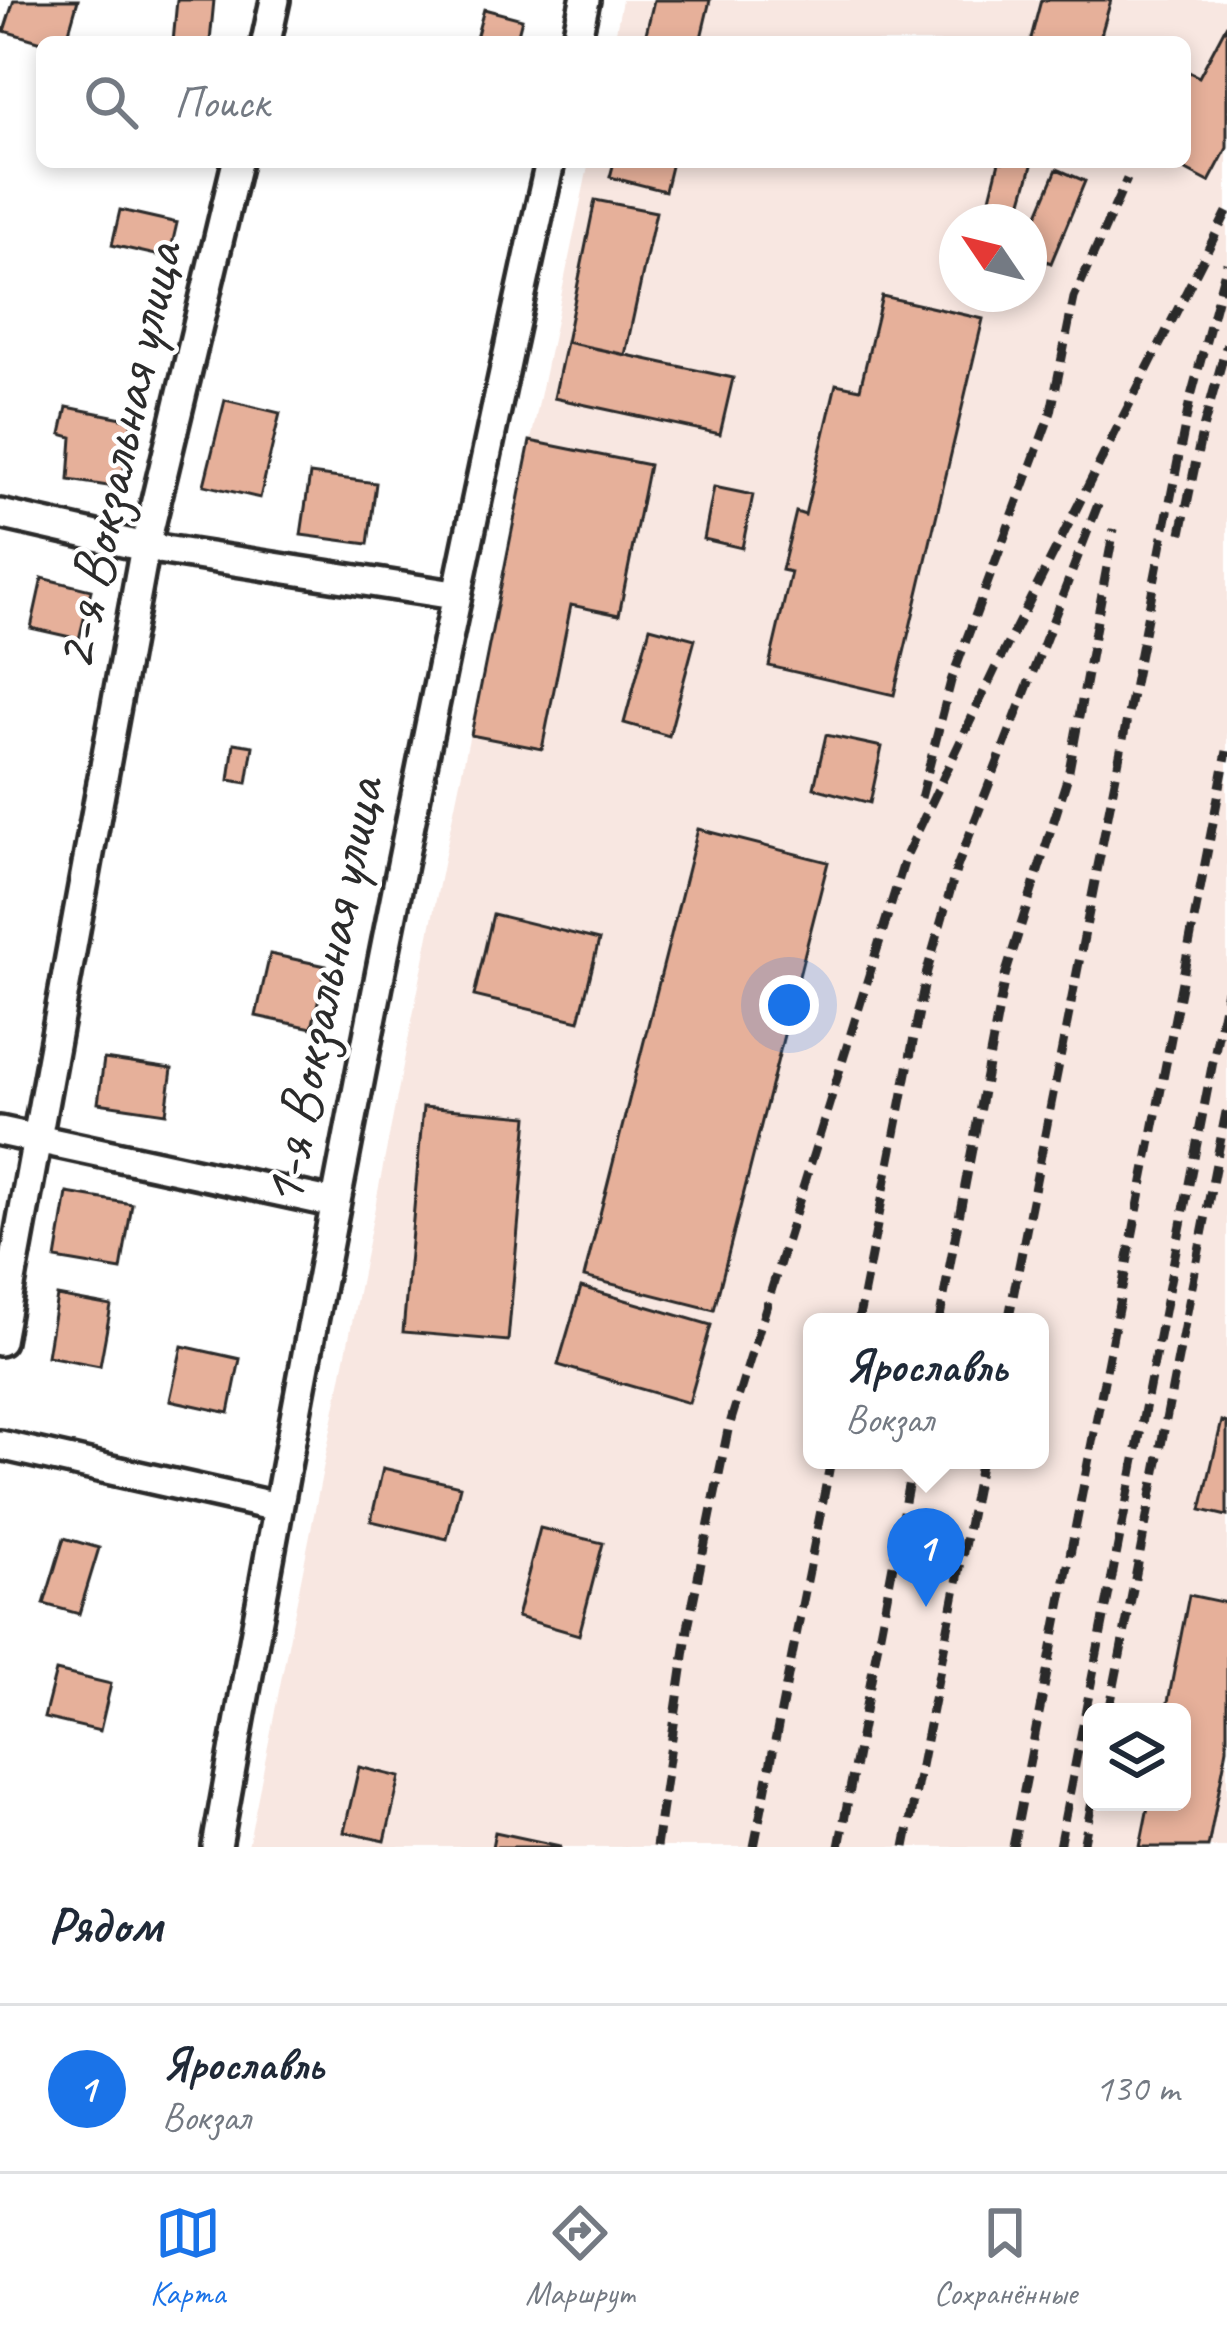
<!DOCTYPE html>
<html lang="ru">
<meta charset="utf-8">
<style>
body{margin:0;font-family:Caveat,sans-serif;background:#f2f2f3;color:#1f2937}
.controls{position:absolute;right:36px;bottom:36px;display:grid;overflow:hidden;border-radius:18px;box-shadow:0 6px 18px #0003}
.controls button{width:108px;height:108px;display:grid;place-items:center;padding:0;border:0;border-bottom:3px solid #e0e1e3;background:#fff;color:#1f2937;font:60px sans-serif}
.compass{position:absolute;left:939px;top:204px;width:108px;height:108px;border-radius:50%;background:#fff;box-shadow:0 6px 18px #0003;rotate:305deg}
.you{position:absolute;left:789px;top:1005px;width:42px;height:42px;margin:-30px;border:9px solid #fff;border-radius:50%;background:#1a73e8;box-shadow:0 0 0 18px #1a73e833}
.badge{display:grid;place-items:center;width:78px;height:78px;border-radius:50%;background:#1a73e8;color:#fff;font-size:39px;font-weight:700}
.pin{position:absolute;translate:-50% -99px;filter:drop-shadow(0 3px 6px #0008)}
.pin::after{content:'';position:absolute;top:63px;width:42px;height:36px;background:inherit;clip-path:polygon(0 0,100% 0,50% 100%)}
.popup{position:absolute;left:803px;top:1313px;width:246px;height:156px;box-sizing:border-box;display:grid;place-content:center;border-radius:18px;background:#fff;filter:drop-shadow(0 3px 9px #0005);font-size:39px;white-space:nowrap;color:#747a83}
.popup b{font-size:45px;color:#1f2937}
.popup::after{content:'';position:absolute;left:50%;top:100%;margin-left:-24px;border:24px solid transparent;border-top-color:#fff}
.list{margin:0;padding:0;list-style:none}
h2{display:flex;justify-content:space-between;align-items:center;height:156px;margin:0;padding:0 48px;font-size:51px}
h2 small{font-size:39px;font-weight:400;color:#747a83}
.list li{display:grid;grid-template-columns:78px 1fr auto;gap:36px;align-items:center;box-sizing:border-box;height:168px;padding:0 48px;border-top:3px solid #e0e1e3}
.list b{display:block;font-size:45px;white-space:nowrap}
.list p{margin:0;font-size:39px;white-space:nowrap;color:#747a83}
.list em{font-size:39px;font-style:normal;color:#747a83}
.icon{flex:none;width:66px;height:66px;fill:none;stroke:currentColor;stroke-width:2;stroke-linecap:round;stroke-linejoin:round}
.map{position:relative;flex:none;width:1227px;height:1847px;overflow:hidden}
.search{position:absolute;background:#fff;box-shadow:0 6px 18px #0003;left:36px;right:36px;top:36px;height:132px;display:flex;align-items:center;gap:30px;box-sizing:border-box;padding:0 42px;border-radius:18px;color:#747a83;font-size:45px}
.sheet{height:324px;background:#fff}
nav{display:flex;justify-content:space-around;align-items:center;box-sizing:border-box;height:168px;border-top:3px solid #e0e1e3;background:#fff;font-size:33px;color:#747a83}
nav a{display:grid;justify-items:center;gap:6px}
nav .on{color:#1a73e8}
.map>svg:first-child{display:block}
.built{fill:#f8e7e1;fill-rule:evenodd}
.building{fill:#e6b09a;stroke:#2b2b2b;stroke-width:3}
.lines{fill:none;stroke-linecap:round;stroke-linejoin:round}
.minor-casing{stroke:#2b2b2b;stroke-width:36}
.minor{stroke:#fff;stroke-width:27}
.rail{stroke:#2b2b2b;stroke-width:9;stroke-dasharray:18 9;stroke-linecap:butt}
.labels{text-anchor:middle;stroke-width:9;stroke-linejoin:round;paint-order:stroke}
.street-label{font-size:60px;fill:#2b2b2b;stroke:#fff}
</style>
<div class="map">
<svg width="1227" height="1847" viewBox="0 0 1227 1847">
<rect width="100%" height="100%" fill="#fff"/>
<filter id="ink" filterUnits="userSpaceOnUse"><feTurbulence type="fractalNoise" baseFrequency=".00833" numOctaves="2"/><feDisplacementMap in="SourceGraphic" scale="24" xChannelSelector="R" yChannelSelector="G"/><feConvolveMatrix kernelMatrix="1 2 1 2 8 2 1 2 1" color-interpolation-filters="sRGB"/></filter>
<g filter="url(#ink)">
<path class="built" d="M622,0h605v1847h-979l201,-1013 140,-672h596v-120h-571zM957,222h72v72h-72zM812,1322h228v138h-228zM1092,1712h90v90h-90z"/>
<path class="building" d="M14,0h64l-12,42h-24l-38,-11z
M177,0h37l-4,42h-37z
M654,0h56l-10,42h-56z
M1041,0h70l-12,42h-69z
M484,9l38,10 -6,23h-41z
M1227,24v124l-18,34 -38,-20h14v-92l14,7z
M614,162h58l-7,29 -55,-14z
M999,162h34l-17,60h-32z
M1057,169l28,12 -34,82 -22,-9v-19z
M595,200l61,12 -31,143 -59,-13z
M120,210l57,13 -8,35 -57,-13z
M882,296l101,23 -89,376 -125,-29 22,-94 -9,-2 14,-58 9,3 31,-131 24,5z
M566,342l167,36 -13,56 -166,-36z
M225,400l55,13 -20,85 -56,-13z
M67,407l65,13 -11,68 -52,-8 3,-43 -11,-3z
M530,441l119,24 -30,150 -48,-10 -29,144 -71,-14z
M310,474l66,9 -8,61 -67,-9z
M714,487l39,8 -11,53 -38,-9z
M42,578l49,12 -12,49 -48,-11z
M650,627l45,12 -26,97 -45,-13z
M826,735l56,12 -12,56 -56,-15z
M234,743l19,3 -6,37 -18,-3z
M698,829l130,33 -114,448 -130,-33z
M493,914l106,26 -20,81 -105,-25z
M270,954l56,12 -14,62 -56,-12z
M104,1059l68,10 -6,44 -68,-10z
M423,1107l105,9 -20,225 -105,-9z
M67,1193l65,11 -11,66 -65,-11z
M581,1287l130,38 -22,78 -131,-38z
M57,1296l54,10 -11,60 -53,-10z
M182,1346l58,13 -11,54 -59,-13z
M1222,1421l5,2v93l-26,-6z
M383,1468l77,18 -13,53 -76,-18z
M540,1528l63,15 -24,92 -62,-18z
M64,1538l35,10 -20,66 -35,-10z
M1189,1595l38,8v145l-19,99h-68l9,-45h33v-90h-16z
M56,1671l55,13 -11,47 -56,-13z
M359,1767l41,10 -15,64 -41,-9z
M495,1832l65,14v1h-68z"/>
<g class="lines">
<defs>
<path id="minor" d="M266,42l9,-42
M576,42l9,-42
M0,514l145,33 309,48
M0,1131l334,72
M0,1341l145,-794 92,-385
M0,1445l277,62
M217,1847c100,-564 209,-1126 333,-1685"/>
</defs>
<use href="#minor" class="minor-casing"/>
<use href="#minor" class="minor"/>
<path class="rail" d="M1181,533l21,-101 25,-88
M921,798l30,-117 100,-269 23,-114 53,-119
M858,1322l69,-351 30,-104 142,-365
M939,1322l66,-346 63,-200 46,-247
M1008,1322l182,-922 37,-137
M1109,1712l118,-605
M656,1847l33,-225 39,-192 178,-574 89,-187 232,-457
M754,1847l77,-387
M839,1847l74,-387
M905,1847l76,-387
M1013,1847l214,-1096
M1059,1847l168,-857
M1083,1847l9,-45"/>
</g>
</g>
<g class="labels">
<g class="street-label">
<text transform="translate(116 456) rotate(-78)" y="21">2-я Вокзальная улица</text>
<text transform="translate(321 992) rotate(-79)" y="21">1-я Вокзальная улица</text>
</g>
</g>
</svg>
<div class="controls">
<button><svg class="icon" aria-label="layers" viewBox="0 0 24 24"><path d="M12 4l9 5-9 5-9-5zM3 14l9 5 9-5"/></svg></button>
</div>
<svg class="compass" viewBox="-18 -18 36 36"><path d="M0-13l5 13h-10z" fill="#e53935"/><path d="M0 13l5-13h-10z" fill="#747a83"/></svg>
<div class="you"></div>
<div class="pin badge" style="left:926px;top:1607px">1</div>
<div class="popup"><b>Ярославль</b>Вокзал</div>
<div class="search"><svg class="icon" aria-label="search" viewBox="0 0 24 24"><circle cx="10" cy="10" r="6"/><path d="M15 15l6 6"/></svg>Поиск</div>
</div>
<section class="sheet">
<h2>Рядом<small></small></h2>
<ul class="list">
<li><span class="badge">1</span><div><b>Ярославль</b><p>Вокзал</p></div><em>130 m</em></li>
</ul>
</section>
<nav>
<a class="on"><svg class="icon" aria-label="map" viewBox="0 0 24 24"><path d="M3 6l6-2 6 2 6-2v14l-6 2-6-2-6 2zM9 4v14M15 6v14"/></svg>Карта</a>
<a><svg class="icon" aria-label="directions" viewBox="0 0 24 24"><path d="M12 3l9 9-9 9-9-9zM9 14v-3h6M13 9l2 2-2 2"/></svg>Маршрут</a>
<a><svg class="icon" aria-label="saved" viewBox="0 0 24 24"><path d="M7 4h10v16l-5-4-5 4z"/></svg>Сохранённые</a>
</nav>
